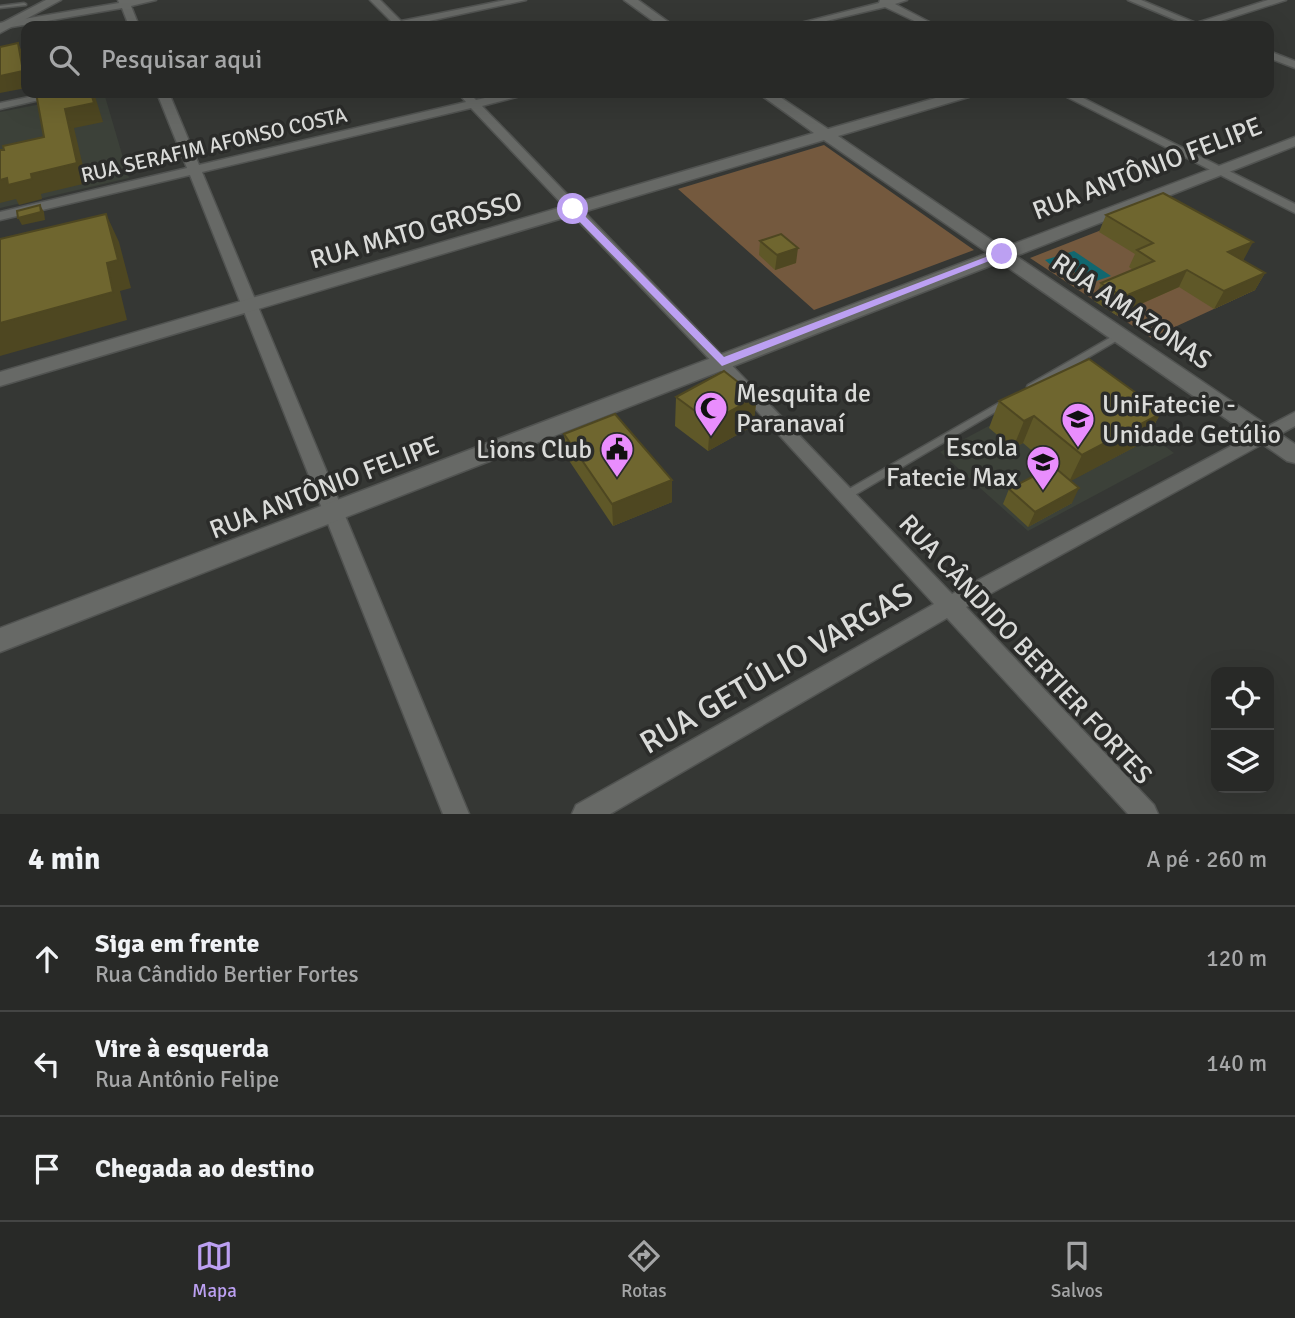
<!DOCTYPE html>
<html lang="pt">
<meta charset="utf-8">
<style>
body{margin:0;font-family:Signika,sans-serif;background:#30312f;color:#f1f3f6}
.controls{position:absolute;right:21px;bottom:21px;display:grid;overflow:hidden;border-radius:14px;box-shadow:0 7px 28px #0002}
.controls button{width:63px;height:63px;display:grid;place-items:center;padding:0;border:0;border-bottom:2px solid #444544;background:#282927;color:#f1f3f6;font:35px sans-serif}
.stop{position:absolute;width:21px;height:21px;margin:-16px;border:5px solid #bca0f2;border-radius:50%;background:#fff}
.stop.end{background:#bca0f2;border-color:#fff;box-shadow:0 2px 7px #0008}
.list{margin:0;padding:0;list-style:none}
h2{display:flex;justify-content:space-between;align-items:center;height:91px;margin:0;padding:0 28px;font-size:30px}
h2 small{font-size:23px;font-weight:400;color:#a5a6a7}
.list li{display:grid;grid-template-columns:46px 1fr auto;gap:21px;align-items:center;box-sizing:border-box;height:105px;padding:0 28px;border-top:2px solid #444544}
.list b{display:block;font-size:26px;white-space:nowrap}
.list p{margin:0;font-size:23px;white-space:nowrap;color:#a5a6a7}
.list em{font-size:23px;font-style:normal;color:#a5a6a7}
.icon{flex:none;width:38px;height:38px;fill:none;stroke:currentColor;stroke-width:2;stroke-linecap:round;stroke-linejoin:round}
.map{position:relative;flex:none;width:1295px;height:814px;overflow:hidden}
.search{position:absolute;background:#282927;box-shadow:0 7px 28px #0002;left:21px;right:21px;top:21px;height:77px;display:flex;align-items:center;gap:18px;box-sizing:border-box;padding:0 24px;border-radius:14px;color:#a5a6a7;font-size:26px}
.sheet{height:406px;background:#282927}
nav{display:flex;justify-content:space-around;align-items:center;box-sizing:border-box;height:98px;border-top:2px solid #444544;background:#282927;font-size:19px;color:#a5a6a7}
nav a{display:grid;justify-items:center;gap:4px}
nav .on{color:#bca0f2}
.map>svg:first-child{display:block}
.built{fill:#3c4139}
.green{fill:#74593e}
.water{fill:#11676f}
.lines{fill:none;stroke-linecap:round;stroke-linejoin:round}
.lane-casing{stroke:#515351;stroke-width:3}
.street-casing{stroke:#515351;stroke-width:3}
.secondary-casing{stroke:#515351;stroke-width:3}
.lane{fill:#676966;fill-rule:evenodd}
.street{fill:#676966;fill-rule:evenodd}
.secondary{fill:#676966;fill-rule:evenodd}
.wall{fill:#5f5828}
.shaded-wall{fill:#4e4721}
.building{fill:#6f662f;stroke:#4e4721;stroke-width:2}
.route{fill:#bca0f2}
.labels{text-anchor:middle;stroke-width:7;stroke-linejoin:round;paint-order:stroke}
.far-street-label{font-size:21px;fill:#dadbd9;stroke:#2b2c2a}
.street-label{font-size:26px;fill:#dadbd9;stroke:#2b2c2a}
.poi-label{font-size:26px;fill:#dadbd9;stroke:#2b2c2a;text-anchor:start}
.near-street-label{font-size:32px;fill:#dadbd9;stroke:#2b2c2a}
</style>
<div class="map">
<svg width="1295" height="814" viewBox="0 0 1295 814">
<rect width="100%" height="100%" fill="#353734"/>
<path class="built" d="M98,93h6l25,85 -129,30v-96z
M1076,379l98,74 -146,78 -88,-79z"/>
<path class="green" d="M824,145l150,105 -160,60 -136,-121z
M1155,209l89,50 -24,10 35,21 -104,48 -121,-80z"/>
<path class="water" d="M1074,251l37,25 -24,8 -16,-15 -19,-3 -7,-6z"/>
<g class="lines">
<defs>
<path id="lane" d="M24,3l2,1v1l-26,3v-2z
M1120,332l3,1 1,2 -1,2 -89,52 -3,1 -4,-3 1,-2z
M1004,400l4,3 -1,2 -159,94h-6l-2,-3 2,-3z"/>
<path id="street" d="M118,0h38l-25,6 8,20h-10l-7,-18 -122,21v-6l119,-20z
M370,0h10l21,21 105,-21h20l-120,26h-22l8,-4z
M880,0h27l-12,4 42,22h-12l-40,-19 -80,19h-16l90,-23z
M1128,0h13l62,26h-13z
M1269,51l26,10v7l-26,-10z
M48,93h22l-70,16v-6z
M157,93h12l30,72 267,-63 -8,-9h11l7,7 31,-7h18l-1,2 -42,11 470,488 343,-182v14l-329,181 188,198 4,9h-30l-181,-196 -337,196h-38l4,-9 358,-201 -218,-238 -245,-258 -269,64 267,642h-26l-253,-639 -190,45v-8l187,-44z
M1059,93h14l222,111v9z"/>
<path id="secondary" d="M46,0h15l-61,33v-9z
M624,0h14l36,26h-14z
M1268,0h18l-81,26h-18z
M758,93h16l54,36 125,-36h21l-2,3 -134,40 165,112 292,-111v9l-279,110 279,188v19l-8,-2 -287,-199 -1000,390v-24l988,-375 -164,-113 -824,246v-14l814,-239z"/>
</defs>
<use href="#lane" class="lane-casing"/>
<use href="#street" class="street-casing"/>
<use href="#secondary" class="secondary-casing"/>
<use href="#lane" class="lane"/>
<use href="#street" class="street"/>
<use href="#secondary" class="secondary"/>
</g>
<path class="wall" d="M1106,215l138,44 -2,1 23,13 -10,17 -41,19 -35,-22 -63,28 -22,-14 7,-18 32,-13 -4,-3 6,-13 -36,-22z
M760,241l36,22 -21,7 -16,-15z
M676,397h81l-4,29 -45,25 -33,-25z
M999,401l155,5 -1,3 7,5 -14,27 -76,40 2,22 -44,24 -25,-23 6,-15 42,-22 -28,-24 -10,5 -24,-20z
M564,434l108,68 -59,24 -47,-70z"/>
<path class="shaded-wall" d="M18,43l7,15 1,30 -26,5v-17z
M91,93h3l9,29 -29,6 13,55 -46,11 1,5 -23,6 -3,-6 -16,4v-23l31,-6 34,-65z
M40,205l4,7 1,8 -23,5 -4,-7z
M106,214l13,28 12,46 -11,3 7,29 -127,36v-33l107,-60z
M1253,242l-9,17 -25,11 9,-18z
M798,248l-2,15 -21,7 2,-15z
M1187,270l-8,17 -63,28 7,-18z
M1265,273l-10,17 -41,19 10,-18z
M757,397l-4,29 -45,25 2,-29z
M1154,406l-8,16 14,-8 -14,27 -77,41 13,-27z
M1034,416l-11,27 -10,5 11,-27z
M672,480v22l-59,24 -1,-22z
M1079,488l-7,15 -44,24 7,-15z"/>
<path class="building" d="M18,43l5,28 -23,5v-29z
M26,53v18l-3,-17z
M36,93h55l3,10 -29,6 12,54 -46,11 1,5 -24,6 -1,-7 -7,2v-30h4l-1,-4 41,-9z
M1163,193l90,49 -25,10 37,21 -41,18 -37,-21 -64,27 -22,-14 53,-22 -17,-11 16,-7 -47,-28z
M40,205l1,7 -23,6 -1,-7z
M106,214l12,46 -11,3 6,29 -113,31v-84z
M781,234l17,14 -21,7 -17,-14z
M1089,359l65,47 -3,2 9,6 -78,41 -48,-39 -10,5 -25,-20z
M724,371l33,26 -47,25 -34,-25z
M615,414l57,66 -60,24 -48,-70z
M1053,466l26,22 -44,24 -26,-23z"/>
<path class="route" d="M569,207h7l148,150 275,-105 8,2 -285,112 -153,-155z"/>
<defs>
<symbol id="mosque-pin" viewBox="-11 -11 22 30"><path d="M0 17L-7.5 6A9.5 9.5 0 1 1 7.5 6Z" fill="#e98dfd" stroke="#2b2c2a"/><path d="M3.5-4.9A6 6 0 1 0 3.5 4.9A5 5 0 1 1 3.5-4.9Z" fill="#111"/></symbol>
<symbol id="university-pin" viewBox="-11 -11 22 30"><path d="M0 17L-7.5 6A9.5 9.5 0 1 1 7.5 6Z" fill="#e98dfd" stroke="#2b2c2a"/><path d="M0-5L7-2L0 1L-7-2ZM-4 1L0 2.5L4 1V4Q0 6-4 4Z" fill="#111"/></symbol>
<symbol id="civic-pin" viewBox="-11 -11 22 30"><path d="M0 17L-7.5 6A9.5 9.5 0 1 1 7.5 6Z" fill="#e98dfd" stroke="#2b2c2a"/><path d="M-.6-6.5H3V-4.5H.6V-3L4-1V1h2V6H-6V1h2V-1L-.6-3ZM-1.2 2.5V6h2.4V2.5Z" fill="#111"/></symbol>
<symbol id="school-pin" viewBox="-11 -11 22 30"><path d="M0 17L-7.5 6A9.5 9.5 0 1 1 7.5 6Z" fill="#e98dfd" stroke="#2b2c2a"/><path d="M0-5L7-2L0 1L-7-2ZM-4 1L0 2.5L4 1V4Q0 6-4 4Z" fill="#111"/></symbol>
</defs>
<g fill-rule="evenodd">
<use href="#mosque-pin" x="692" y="389" width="38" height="52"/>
<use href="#university-pin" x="1059" y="400" width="38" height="52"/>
<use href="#civic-pin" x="598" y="430" width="38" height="52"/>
<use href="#school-pin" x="1024" y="443" width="38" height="52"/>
</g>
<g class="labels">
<g class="far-street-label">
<text transform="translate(214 145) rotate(-13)" y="7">RUA SERAFIM AFONSO COSTA</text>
</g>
<g class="street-label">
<text transform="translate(1147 168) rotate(-21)" y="9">RUA ANTÔNIO FELIPE</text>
<text transform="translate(416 230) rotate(-16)" y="9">RUA MATO GROSSO</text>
<text transform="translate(1132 311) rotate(34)" y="9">RUA AMAZONAS</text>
<text transform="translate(324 487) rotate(-21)" y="9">RUA ANTÔNIO FELIPE</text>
<text transform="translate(1026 649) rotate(47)" y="9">RUA CÂNDIDO BERTIER FORTES</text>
</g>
<g class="poi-label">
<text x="736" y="402">Mesquita de<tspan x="736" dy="30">Paranavaí</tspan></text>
<text x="1102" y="413">UniFatecie -<tspan x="1102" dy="30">Unidade Getúlio</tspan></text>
<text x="1018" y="456" text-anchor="end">Escola<tspan x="1018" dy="30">Fatecie Max</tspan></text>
<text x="592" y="458" text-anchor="end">Lions Club</text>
</g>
<g class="near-street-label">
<text transform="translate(776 668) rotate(-30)" y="11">RUA GETÚLIO VARGAS</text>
</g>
</g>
</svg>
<div class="controls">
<button><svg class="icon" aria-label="locate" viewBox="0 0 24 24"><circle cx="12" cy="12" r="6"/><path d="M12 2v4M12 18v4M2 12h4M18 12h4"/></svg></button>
<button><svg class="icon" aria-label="layers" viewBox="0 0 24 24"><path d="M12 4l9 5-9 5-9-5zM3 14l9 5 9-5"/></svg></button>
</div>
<div class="stop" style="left:573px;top:209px"></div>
<div class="stop end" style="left:1002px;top:254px"></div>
<div class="search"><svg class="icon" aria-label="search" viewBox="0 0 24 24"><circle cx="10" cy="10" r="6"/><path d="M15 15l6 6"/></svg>Pesquisar aqui</div>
</div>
<section class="sheet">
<h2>4 min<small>A pé · 260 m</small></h2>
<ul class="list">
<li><svg class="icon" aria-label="ahead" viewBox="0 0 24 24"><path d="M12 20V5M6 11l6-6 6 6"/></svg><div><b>Siga em frente</b><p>Rua Cândido Bertier Fortes</p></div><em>120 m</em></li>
<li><svg class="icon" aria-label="left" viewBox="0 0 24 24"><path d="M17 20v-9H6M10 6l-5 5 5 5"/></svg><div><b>Vire à esquerda</b><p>Rua Antônio Felipe</p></div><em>140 m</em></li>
<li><svg class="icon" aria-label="arrive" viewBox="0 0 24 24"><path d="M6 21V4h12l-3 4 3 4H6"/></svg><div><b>Chegada ao destino</b></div></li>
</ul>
</section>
<nav>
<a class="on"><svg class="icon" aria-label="map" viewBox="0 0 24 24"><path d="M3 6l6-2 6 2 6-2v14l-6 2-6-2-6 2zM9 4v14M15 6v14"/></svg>Mapa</a>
<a><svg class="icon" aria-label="directions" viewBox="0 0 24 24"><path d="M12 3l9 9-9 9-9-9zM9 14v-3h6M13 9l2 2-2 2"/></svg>Rotas</a>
<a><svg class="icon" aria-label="saved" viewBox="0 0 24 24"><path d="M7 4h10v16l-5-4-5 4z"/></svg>Salvos</a>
</nav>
